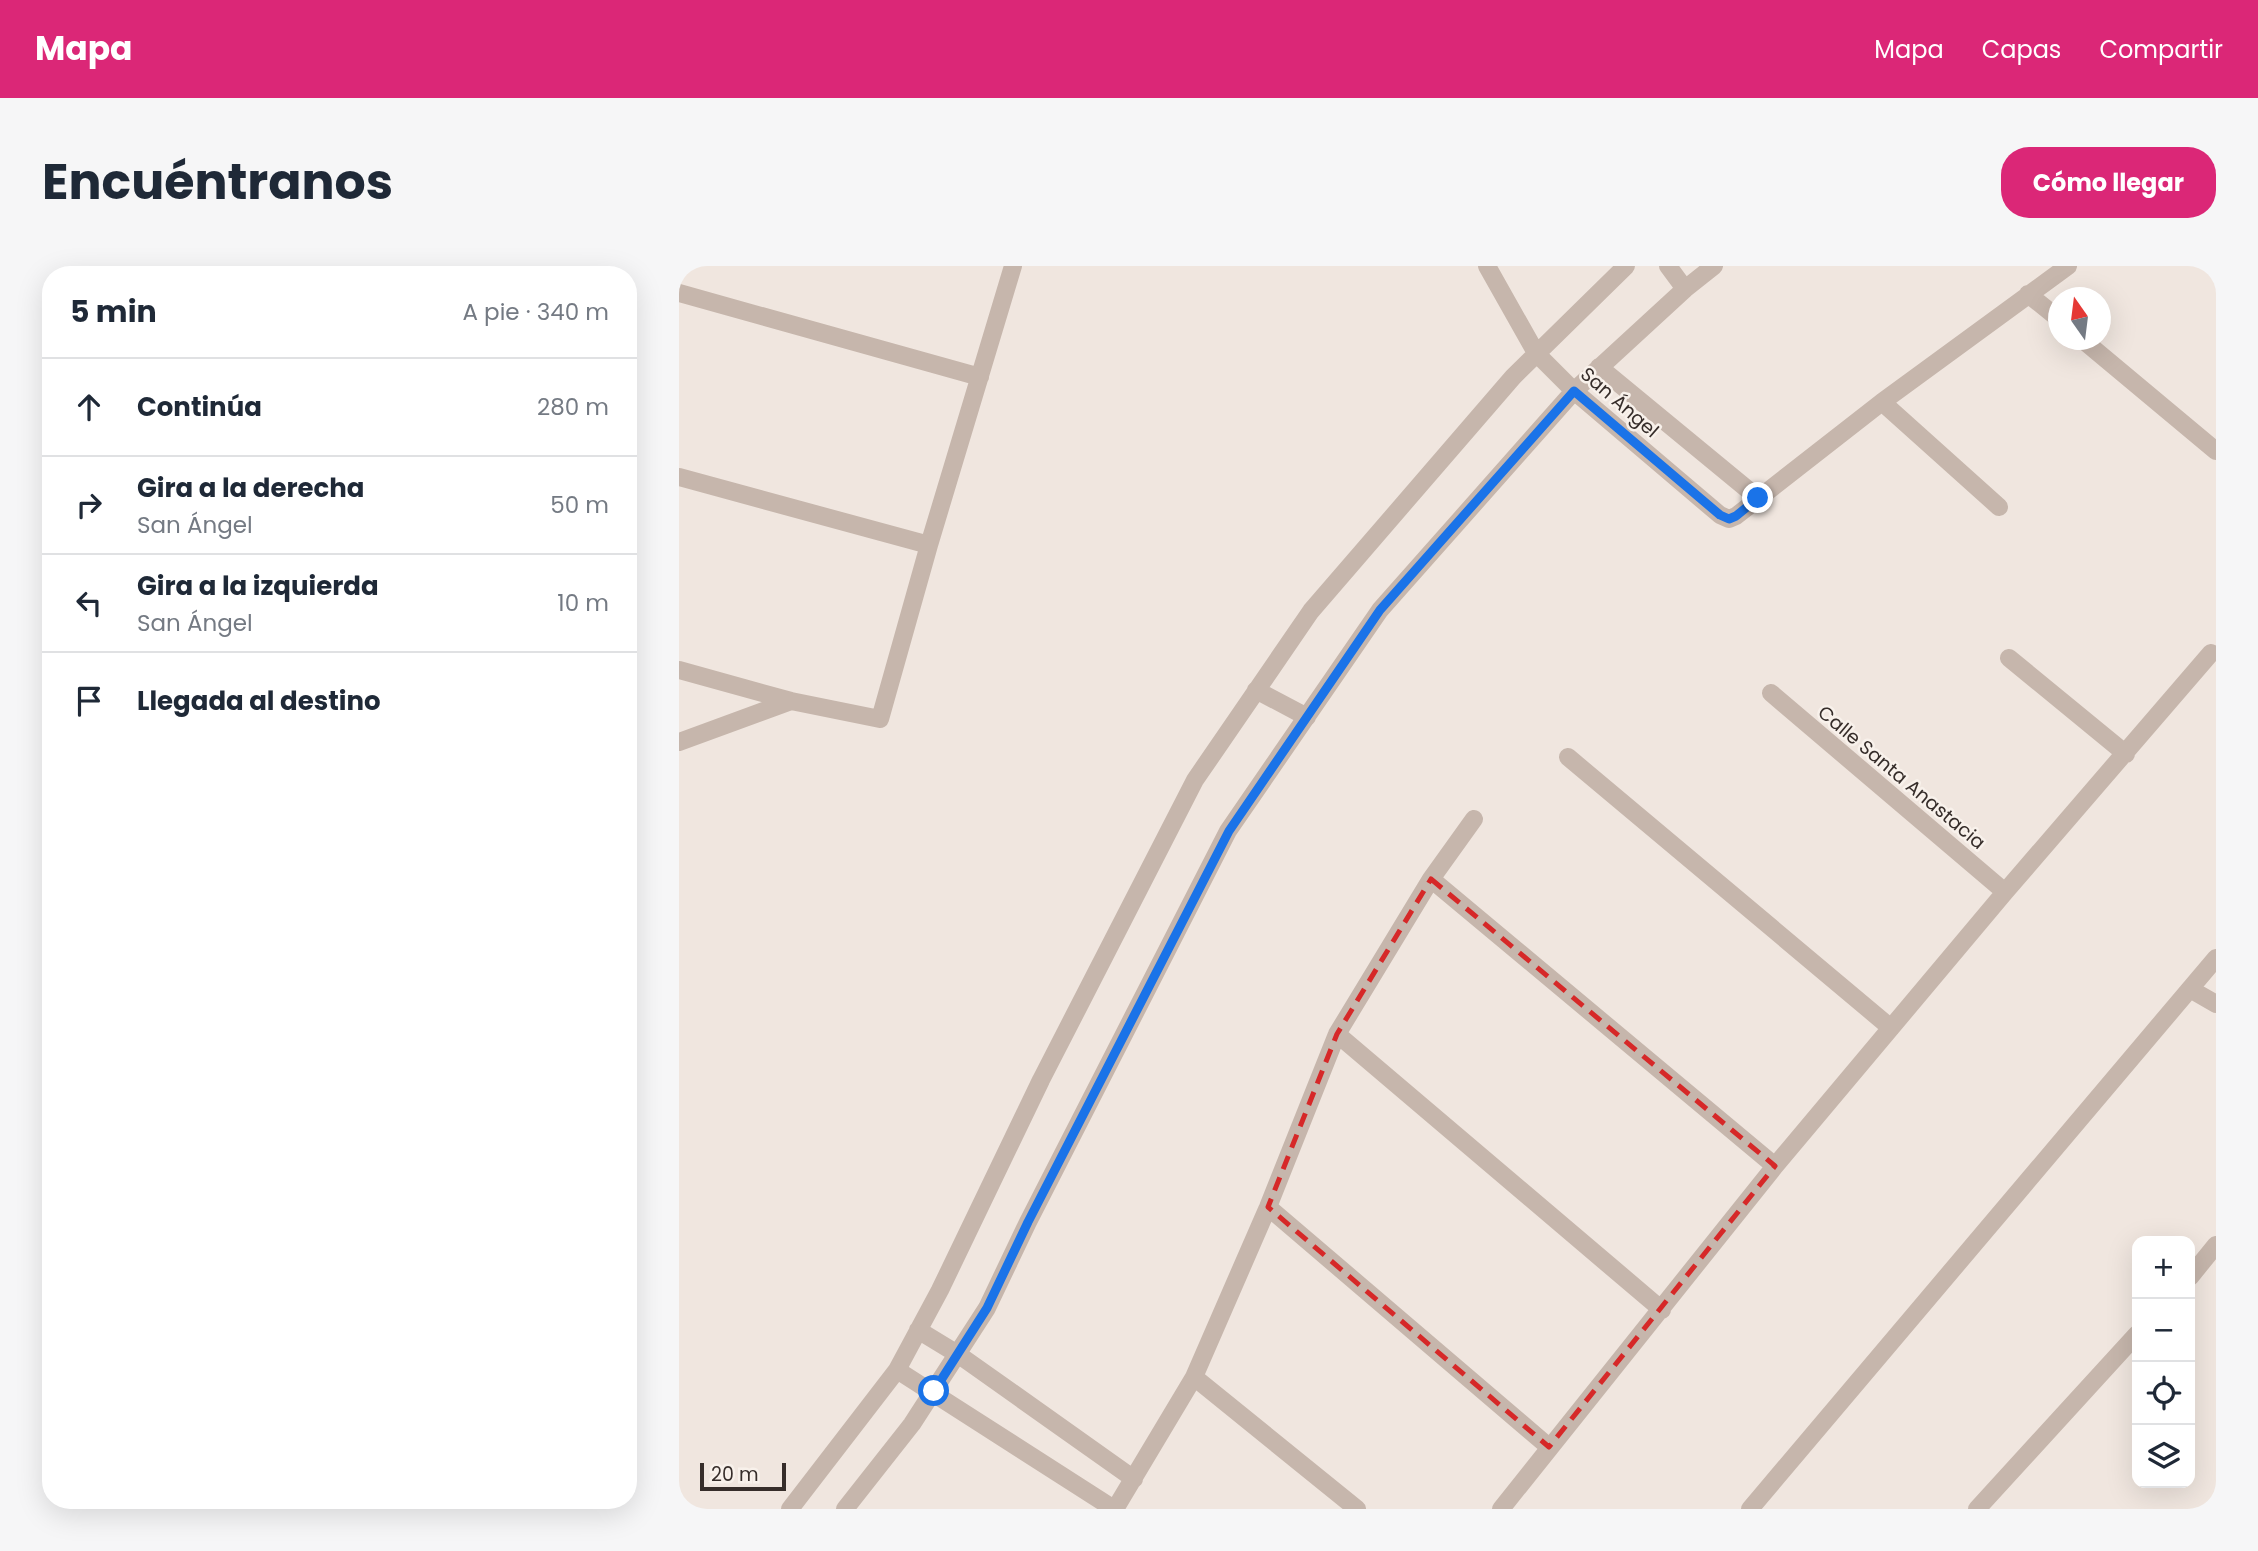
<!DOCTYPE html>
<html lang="es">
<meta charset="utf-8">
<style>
body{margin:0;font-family:Poppins,sans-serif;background:#f6f6f7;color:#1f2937}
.controls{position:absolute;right:21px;bottom:21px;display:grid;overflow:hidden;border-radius:14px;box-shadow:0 7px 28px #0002}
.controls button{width:63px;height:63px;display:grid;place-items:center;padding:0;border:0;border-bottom:2px solid #e0e1e3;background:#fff;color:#1f2937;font:35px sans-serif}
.compass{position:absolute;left:1369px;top:21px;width:63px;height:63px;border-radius:50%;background:#fff;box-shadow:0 7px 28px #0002;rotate:346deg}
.scale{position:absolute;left:21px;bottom:18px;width:86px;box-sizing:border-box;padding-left:7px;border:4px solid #362d2a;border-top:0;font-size:19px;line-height:24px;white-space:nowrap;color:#362d2a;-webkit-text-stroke:5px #f8f1eb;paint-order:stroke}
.stop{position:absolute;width:21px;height:21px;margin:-16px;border:5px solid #1a73e8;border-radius:50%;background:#fff}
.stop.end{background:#1a73e8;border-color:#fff;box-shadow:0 2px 7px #0008}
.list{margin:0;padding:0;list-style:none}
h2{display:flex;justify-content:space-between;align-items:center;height:91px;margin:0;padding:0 28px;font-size:30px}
h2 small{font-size:23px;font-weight:400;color:#747a83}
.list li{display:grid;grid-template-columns:46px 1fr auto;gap:21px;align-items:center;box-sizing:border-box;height:98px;padding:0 28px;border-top:2px solid #e0e1e3}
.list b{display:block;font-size:26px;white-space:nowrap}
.list p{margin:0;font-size:23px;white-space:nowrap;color:#747a83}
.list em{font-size:23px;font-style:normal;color:#747a83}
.icon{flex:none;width:38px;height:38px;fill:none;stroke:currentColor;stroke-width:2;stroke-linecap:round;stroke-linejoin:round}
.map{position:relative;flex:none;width:1537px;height:1243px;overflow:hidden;border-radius:28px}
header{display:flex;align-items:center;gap:42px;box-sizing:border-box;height:98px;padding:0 35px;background:#db2777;color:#fff}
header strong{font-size:33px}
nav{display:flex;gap:38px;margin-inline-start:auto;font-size:24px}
.intro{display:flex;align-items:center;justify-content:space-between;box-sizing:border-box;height:168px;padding:0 42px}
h1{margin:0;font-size:49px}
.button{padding:18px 32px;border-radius:28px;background:#db2777;color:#fff;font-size:24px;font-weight:700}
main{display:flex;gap:42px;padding:0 42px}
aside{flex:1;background:#fff;border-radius:28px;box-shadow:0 7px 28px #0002}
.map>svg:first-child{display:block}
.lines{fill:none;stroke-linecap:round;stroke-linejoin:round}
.minor{stroke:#c6b6ac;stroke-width:18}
.route{stroke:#1a73e8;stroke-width:9}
.marked{fill:none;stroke:#d62828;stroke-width:5;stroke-dasharray:14 9;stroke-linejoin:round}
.labels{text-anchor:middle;stroke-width:5;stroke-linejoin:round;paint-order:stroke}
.street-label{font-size:19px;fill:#362d2a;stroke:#f8f1eb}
</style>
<header>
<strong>Mapa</strong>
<nav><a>Mapa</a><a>Capas</a><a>Compartir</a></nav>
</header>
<div class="intro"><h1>Encuéntranos</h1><a class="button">Cómo llegar</a></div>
<main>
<aside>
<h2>5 min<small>A pie · 340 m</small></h2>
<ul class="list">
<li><svg class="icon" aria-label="ahead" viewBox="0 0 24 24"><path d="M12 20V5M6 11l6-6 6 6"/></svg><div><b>Continúa</b></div><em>280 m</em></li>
<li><svg class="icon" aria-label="right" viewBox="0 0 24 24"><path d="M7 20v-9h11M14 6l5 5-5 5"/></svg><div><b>Gira a la derecha</b><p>San Ángel</p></div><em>50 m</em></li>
<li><svg class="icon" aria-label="left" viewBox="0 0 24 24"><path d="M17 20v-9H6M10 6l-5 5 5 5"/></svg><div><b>Gira a la izquierda</b><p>San Ángel</p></div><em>10 m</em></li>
<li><svg class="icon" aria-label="arrive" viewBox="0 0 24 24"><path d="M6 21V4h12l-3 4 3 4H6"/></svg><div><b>Llegada al destino</b></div></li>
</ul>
</aside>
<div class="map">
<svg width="1537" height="1243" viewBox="0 0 1537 1243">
<rect width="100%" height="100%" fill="#f0e6df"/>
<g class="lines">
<path class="minor" d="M808,0l49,87 38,38 146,124 9,4 7,-3 146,-114 186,-136
M989,0l17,23
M0,27l301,84
M1349,28l31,25
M1404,74l133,111
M920,101l159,131
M1203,136l117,105
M0,211l250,68
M1330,392l117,96
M0,404l112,31 89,18 49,-174 84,-279
M577,424l51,27
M1092,427l234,199
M0,476l112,-41
M889,491l323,271
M752,613l344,287
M1511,723l26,15
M658,768l325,276
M589,941l281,240
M1511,1011l26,-32
M239,1064l41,25 175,124
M218,1104l217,139
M515,1111l163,132
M111,1243l107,-139 43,-80 101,-210 154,-300 116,-169 202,-234 113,-111
M166,1243l67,-85 75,-116 41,-86 200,-391 152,-221 194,-219 111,-102 29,-23
M436,1243l79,-132 74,-170 69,-173 94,-155 43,-60
M822,1243l274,-343 230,-274 206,-239
M1071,1243l466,-551
M1298,1243l160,-175"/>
</g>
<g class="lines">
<path class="route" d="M255,1125l53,-83 41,-86 201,-391 151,-221 194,-219 146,124 9,4 7,-3 22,-18"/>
</g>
<path class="marked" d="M752,613l344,287 -226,281 -281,-240 69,-173z"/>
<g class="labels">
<g class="street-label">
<text transform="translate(941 136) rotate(41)" y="7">San Ángel</text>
<text transform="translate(1223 511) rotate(40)" y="7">Calle Santa Anastacia</text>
</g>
</g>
</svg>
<div class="controls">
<button>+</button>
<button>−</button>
<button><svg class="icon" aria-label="locate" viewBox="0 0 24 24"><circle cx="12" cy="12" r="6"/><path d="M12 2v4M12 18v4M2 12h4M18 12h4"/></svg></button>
<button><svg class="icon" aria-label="layers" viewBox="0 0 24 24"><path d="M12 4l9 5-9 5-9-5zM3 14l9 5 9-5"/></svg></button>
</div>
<svg class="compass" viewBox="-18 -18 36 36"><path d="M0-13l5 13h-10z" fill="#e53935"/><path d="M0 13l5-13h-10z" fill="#747a83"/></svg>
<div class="scale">20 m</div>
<div class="stop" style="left:255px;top:1125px"></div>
<div class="stop end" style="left:1079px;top:232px"></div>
</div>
</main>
